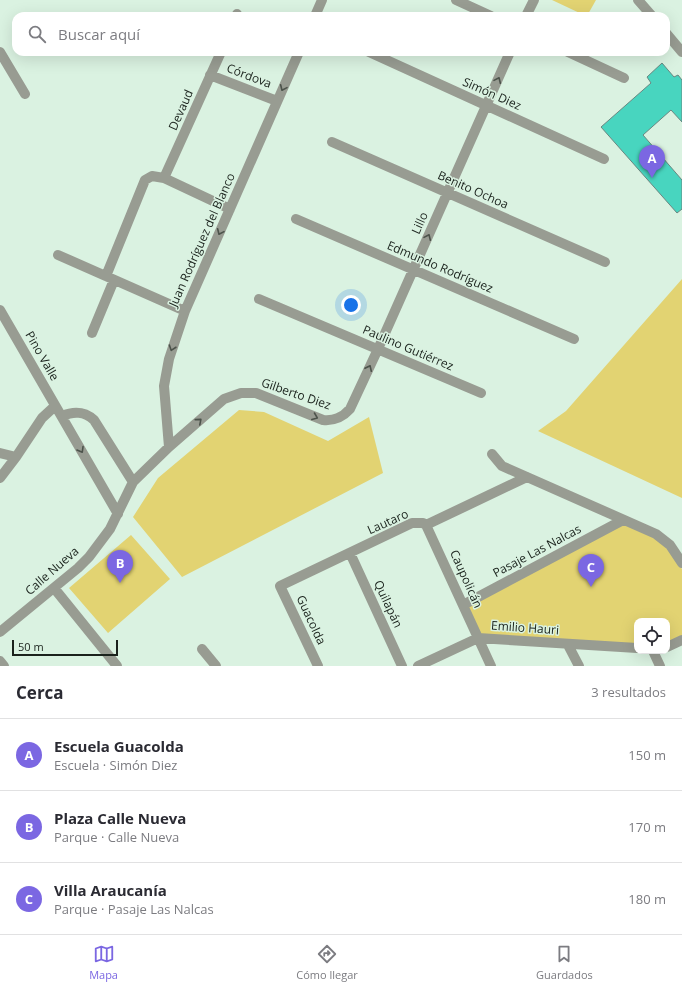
<!DOCTYPE html>
<html lang="es">
<meta charset="utf-8">
<style>
body{margin:0;font-family:"Open Sans",sans-serif;background:#f2f2f3;color:#2b2b33}
.controls{position:absolute;right:12px;bottom:12px;display:grid;overflow:hidden;border-radius:8px;box-shadow:0 4px 16px #0002}
.controls button{width:36px;height:36px;display:grid;place-items:center;padding:0;border:0;border-bottom:1px solid #e1e1e2;background:#fff;color:#2b2b33;font:20px sans-serif}
.scale{position:absolute;left:12px;bottom:10px;width:106px;box-sizing:border-box;padding-left:4px;border:2px solid #1a221c;border-top:0;font-size:11px;line-height:14px;white-space:nowrap;color:#1a221c;-webkit-text-stroke:3px #daf2e1;paint-order:stroke}
.you{position:absolute;left:351px;top:305px;width:14px;height:14px;margin:-10px;border:3px solid #fff;border-radius:50%;background:#1a73e8;box-shadow:0 0 0 6px #1a73e833}
.badge{display:grid;place-items:center;width:26px;height:26px;border-radius:50%;background:#7b67e2;color:#fff;font-size:13px;font-weight:700}
.pin{position:absolute;translate:-50% -33px;filter:drop-shadow(0 1px 2px #0008)}
.pin::after{content:'';position:absolute;top:21px;width:14px;height:12px;background:inherit;clip-path:polygon(0 0,100% 0,50% 100%)}
.list{margin:0;padding:0;list-style:none}
h2{display:flex;justify-content:space-between;align-items:center;height:52px;margin:0;padding:0 16px;font-size:17px}
h2 small{font-size:13px;font-weight:400;color:#7c7c81}
.list li{display:grid;grid-template-columns:26px 1fr auto;gap:12px;align-items:center;box-sizing:border-box;height:72px;padding:0 16px;border-top:1px solid #e1e1e2}
.list b{display:block;font-size:15px;white-space:nowrap}
.list p{margin:0;font-size:13px;white-space:nowrap;color:#7c7c81}
.list em{font-size:13px;font-style:normal;color:#7c7c81}
.icon{flex:none;width:22px;height:22px;fill:none;stroke:currentColor;stroke-width:2;stroke-linecap:round;stroke-linejoin:round}
.map{position:relative;flex:none;width:682px;height:666px;overflow:hidden}
.search{position:absolute;background:#fff;box-shadow:0 4px 16px #0002;left:12px;right:12px;top:12px;height:44px;display:flex;align-items:center;gap:10px;box-sizing:border-box;padding:0 14px;border-radius:12px;color:#7c7c81;font-size:15px}
.sheet{height:268px;background:#fff}
nav{display:flex;justify-content:space-around;align-items:center;box-sizing:border-box;height:56px;border-top:1px solid #e1e1e2;background:#fff;font-size:11px;color:#7c7c81}
nav a{display:grid;justify-items:center;gap:2px}
nav .on{color:#7b67e2}
.map>svg:first-child{display:block}
.green{fill:#e2d372}
.building{fill:#48d5bf;stroke:#6a8781}
.lines{fill:none;stroke-linecap:round;stroke-linejoin:round}
.minor{stroke:#989c92;stroke-width:10}
.oneway{stroke:#4c534b}
.labels{text-anchor:middle;stroke-width:3;stroke-linejoin:round;paint-order:stroke}
.street-label{font-size:12px;fill:#1a221c;stroke:#daf2e1}
</style>
<div class="map">
<svg width="682" height="666" viewBox="0 0 682 666">
<rect width="100%" height="100%" fill="#daf2e1"/>
<path class="green" d="M552,0h44l-9,16h-1z
M682,279v219l-144,-67 28,-20z
M239,410l25,2 64,29 41,-24 14,56 -201,104 -49,-60 25,-39z
M622,522l35,16 13,10 12,21v68l-15,8v-24h-30v25l-158,-10 -14,-30z
M131,535l39,44 -62,54 -39,-45z"/>
<path class="building" d="M662,63l12,14 4,-2 4,5v42l-11,-12 -28,25 39,45v29l-5,4 -76,-86 50,-44 -4,-6z"/>
<g class="lines">
<path class="minor" d="M456,0l35,16
M638,0l14,16
M237,16v-2
M315,16l7,-16
M526,16l8,-16
M666,33l16,19
M0,52l25,42
M369,52l235,107
M568,52l56,26
M210,75l67,26
M332,142l273,120
M164,178l57,-126
M296,219l278,120
M58,255l127,56
M106,276l39,-96 7,-4 12,2 66,31
M259,299l222,94
M0,310l118,204
M92,333l22,-53
M62,416c12,-5 22,-5 32,4l39,62
M169,447l-5,-61 5,-27 16,-48 114,-259
M0,453l16,4
M492,454l10,12 154,68 14,11 12,18
M0,478l16,-21 26,-39 13,-12
M426,525l65,141
M426,525l101,-48
M350,553l52,113
M54,588l63,78
M463,605l160,-85
M0,632l78,-64 11,-11 21,-28 23,-47 36,-35 55,-48 17,-6h15l67,27c11,1 19,-2 27,-11l28,-60 132,-297
M568,645l11,21
M667,647l15,-7
M202,649l14,17
M653,651l7,15
M0,661l4,5
M318,666l-38,-80 132,-63h11l3,2
M418,666l60,-28 159,10"/>
</g>
<defs><path id="oneway-chevron" d="M-2-3.5L2.5 0L-2 3.5" fill="none" stroke-width="1.6" stroke-linecap="round" stroke-linejoin="round"/></defs>
<g class="oneway">
<use href="#oneway-chevron" transform="translate(498 80) rotate(-66)"/>
<use href="#oneway-chevron" transform="translate(283 88) rotate(114)"/>
<use href="#oneway-chevron" transform="translate(220 232) rotate(114)"/>
<use href="#oneway-chevron" transform="translate(428 237) rotate(-66)"/>
<use href="#oneway-chevron" transform="translate(172 348) rotate(109)"/>
<use href="#oneway-chevron" transform="translate(369 368) rotate(-65)"/>
<use href="#oneway-chevron" transform="translate(315 417) rotate(22)"/>
<use href="#oneway-chevron" transform="translate(199 421) rotate(-41)"/>
<use href="#oneway-chevron" transform="translate(81 450) rotate(60)"/>
</g>
<g class="labels">
<g class="street-label">
<text transform="translate(249 76) rotate(21)" y="4">Córdova</text>
<text transform="translate(492 94) rotate(24)" y="4">Simón Diez</text>
<text transform="translate(181 110) rotate(-66)" y="4">Devaud</text>
<text transform="translate(473 190) rotate(24)" y="4">Benito Ochoa</text>
<text transform="translate(420 223) rotate(-66)" y="4">Lillo</text>
<text transform="translate(202 240) rotate(-66)" y="4">Juan Rodríguez del Blanco</text>
<text transform="translate(440 267) rotate(23)" y="4">Edmundo Rodríguez</text>
<text transform="translate(408 348) rotate(23)" y="4">Paulino Gutiérrez</text>
<text transform="translate(42 356) rotate(60)" y="4">Pino Valle</text>
<text transform="translate(296 394) rotate(19)" y="4">Gilberto Diez</text>
<text transform="translate(388 522) rotate(-24)" y="4">Lautaro</text>
<text transform="translate(537 551) rotate(-28)" y="4">Pasaje Las Nalcas</text>
<text transform="translate(52 571) rotate(-41)" y="4">Calle Nueva</text>
<text transform="translate(466 579) rotate(66)" y="4">Caupolicán</text>
<text transform="translate(388 604) rotate(65)" y="4">Quilapán</text>
<text transform="translate(311 620) rotate(65)" y="4">Guacolda</text>
<text transform="translate(525 628) rotate(4)" y="4">Emilio Hauri</text>
</g>
</g>
</svg>
<div class="controls">
<button><svg class="icon" aria-label="locate" viewBox="0 0 24 24"><circle cx="12" cy="12" r="6"/><path d="M12 2v4M12 18v4M2 12h4M18 12h4"/></svg></button>
</div>
<div class="scale">50 m</div>
<div class="you"></div>
<div class="pin badge" style="left:652px;top:178px">A</div>
<div class="pin badge" style="left:120px;top:583px">B</div>
<div class="pin badge" style="left:591px;top:587px">C</div>
<div class="search"><svg class="icon" aria-label="search" viewBox="0 0 24 24"><circle cx="10" cy="10" r="6"/><path d="M15 15l6 6"/></svg>Buscar aquí</div>
</div>
<section class="sheet">
<h2>Cerca<small>3 resultados</small></h2>
<ul class="list">
<li><span class="badge">A</span><div><b>Escuela Guacolda</b><p>Escuela · Simón Diez</p></div><em>150 m</em></li>
<li><span class="badge">B</span><div><b>Plaza Calle Nueva</b><p>Parque · Calle Nueva</p></div><em>170 m</em></li>
<li><span class="badge">C</span><div><b>Villa Araucanía</b><p>Parque · Pasaje Las Nalcas</p></div><em>180 m</em></li>
</ul>
</section>
<nav>
<a class="on"><svg class="icon" aria-label="map" viewBox="0 0 24 24"><path d="M3 6l6-2 6 2 6-2v14l-6 2-6-2-6 2zM9 4v14M15 6v14"/></svg>Mapa</a>
<a><svg class="icon" aria-label="directions" viewBox="0 0 24 24"><path d="M12 3l9 9-9 9-9-9zM9 14v-3h6M13 9l2 2-2 2"/></svg>Cómo llegar</a>
<a><svg class="icon" aria-label="saved" viewBox="0 0 24 24"><path d="M7 4h10v16l-5-4-5 4z"/></svg>Guardados</a>
</nav>
